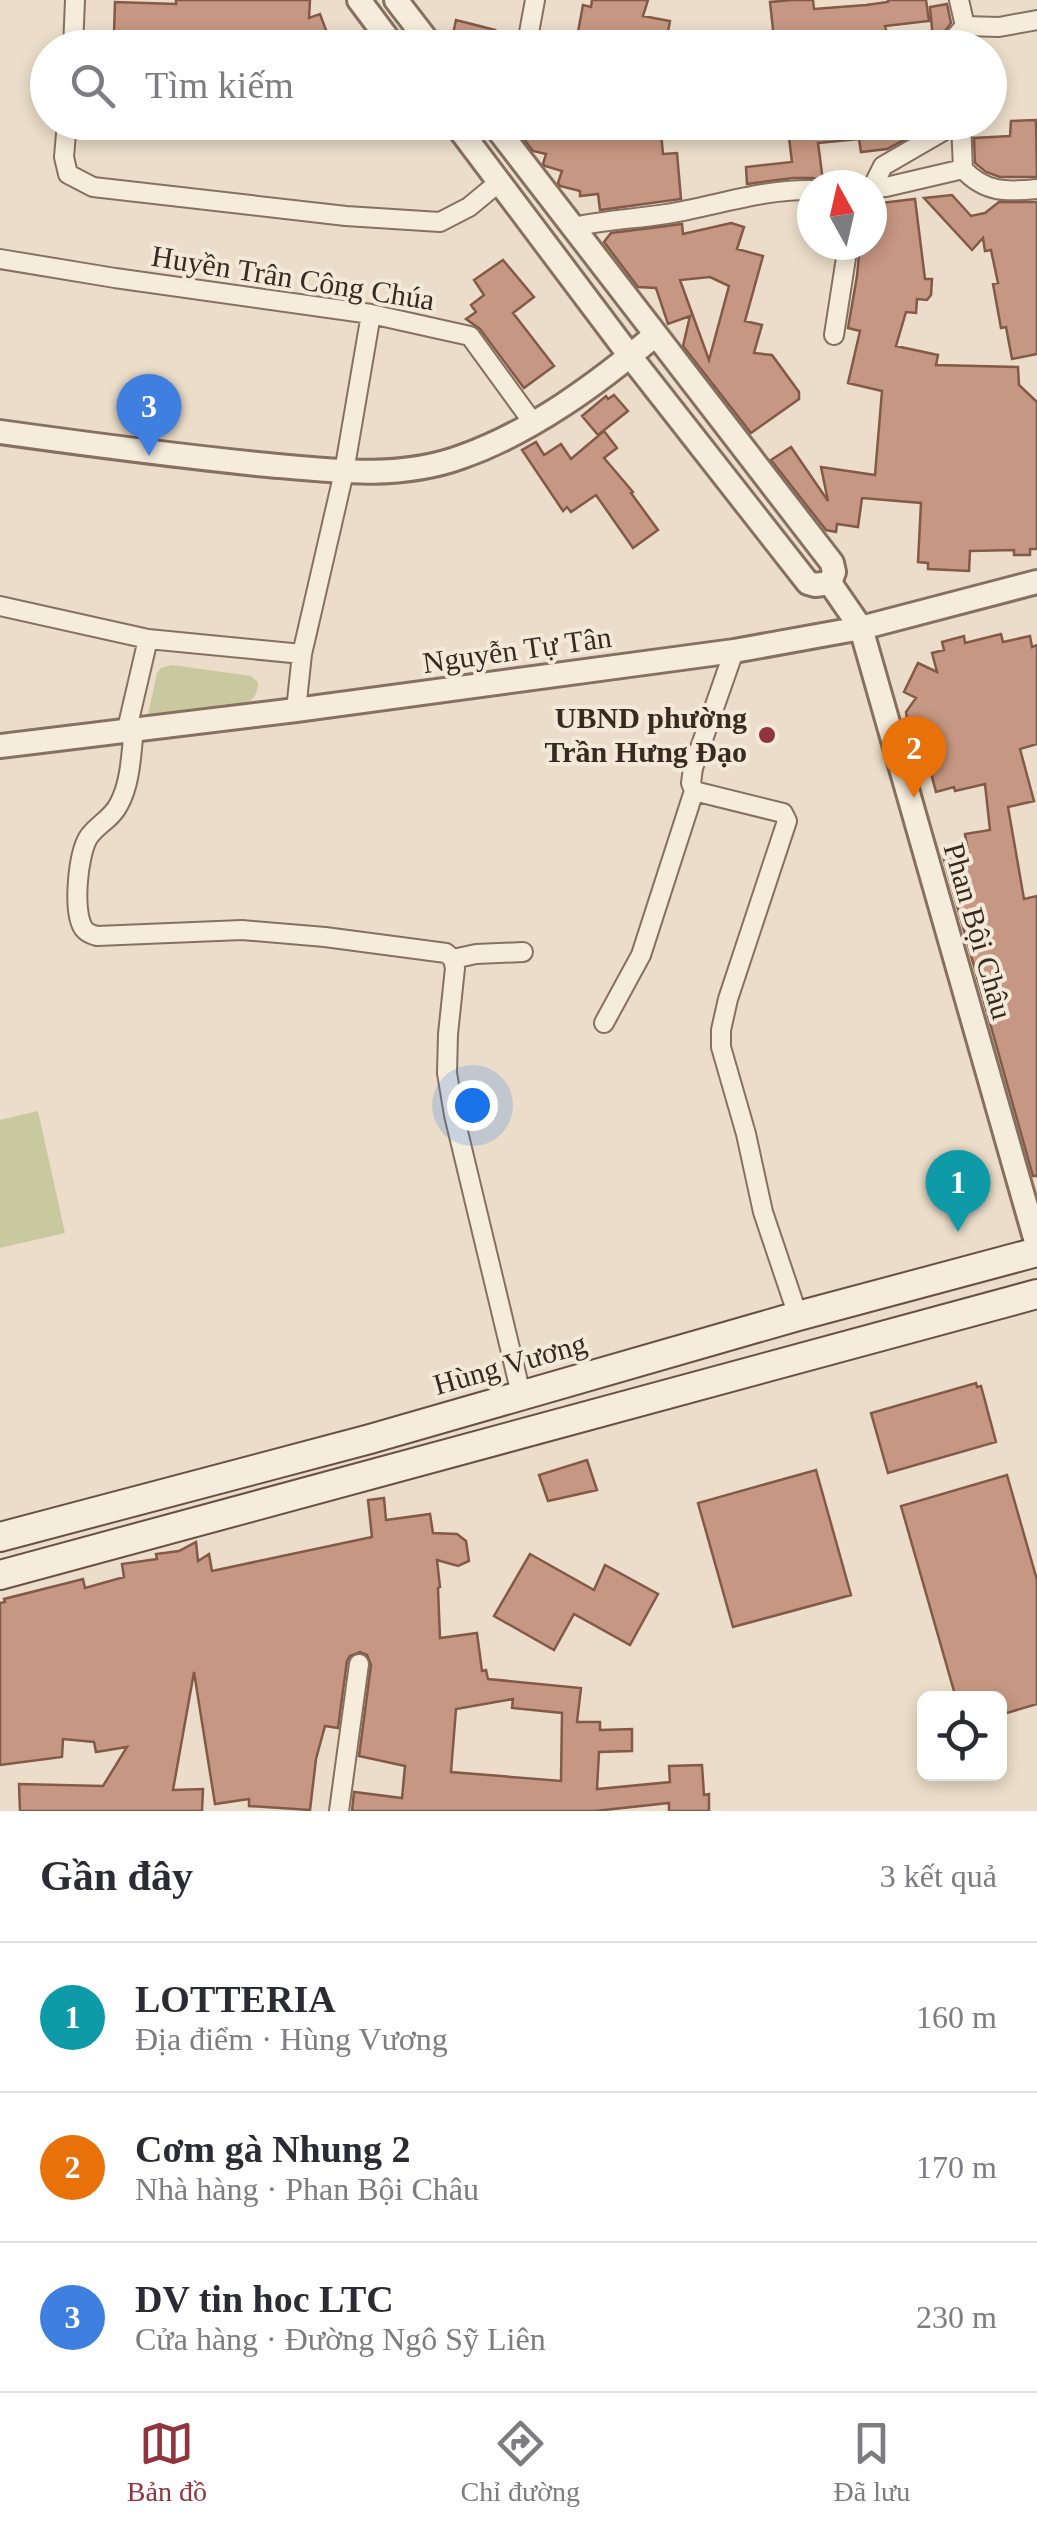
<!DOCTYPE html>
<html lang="vi">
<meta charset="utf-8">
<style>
body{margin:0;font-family:"Times New Roman",serif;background:#f2f2f3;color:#2b2b33}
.controls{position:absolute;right:30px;bottom:30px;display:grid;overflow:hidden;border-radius:15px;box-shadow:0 5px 15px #0003}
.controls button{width:90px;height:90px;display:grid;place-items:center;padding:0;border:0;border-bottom:2px solid #e1e1e2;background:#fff;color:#2b2b33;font:50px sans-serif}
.compass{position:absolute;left:797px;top:170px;width:90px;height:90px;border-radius:50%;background:#fff;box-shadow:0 5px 15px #0003;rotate:352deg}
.you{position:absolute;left:472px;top:1105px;width:35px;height:35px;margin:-25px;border:8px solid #fff;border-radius:50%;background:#1a73e8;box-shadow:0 0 0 15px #1a73e833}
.badge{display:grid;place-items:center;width:65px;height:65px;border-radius:50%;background:#90343e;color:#fff;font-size:32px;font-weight:700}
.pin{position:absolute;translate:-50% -82px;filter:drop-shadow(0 2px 5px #0008)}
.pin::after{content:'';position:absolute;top:52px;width:35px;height:30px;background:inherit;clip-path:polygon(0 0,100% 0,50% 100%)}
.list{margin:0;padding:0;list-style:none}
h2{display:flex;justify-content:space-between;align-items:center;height:130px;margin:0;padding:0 40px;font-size:42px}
h2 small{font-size:32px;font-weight:400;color:#7c7c81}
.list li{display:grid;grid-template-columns:65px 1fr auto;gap:30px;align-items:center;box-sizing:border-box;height:150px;padding:0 40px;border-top:2px solid #e1e1e2}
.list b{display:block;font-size:38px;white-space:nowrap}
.list p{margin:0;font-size:32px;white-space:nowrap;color:#7c7c81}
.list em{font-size:32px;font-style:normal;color:#7c7c81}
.icon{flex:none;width:55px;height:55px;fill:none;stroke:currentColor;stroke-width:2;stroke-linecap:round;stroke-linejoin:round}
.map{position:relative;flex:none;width:1037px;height:1811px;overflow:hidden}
.search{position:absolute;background:#fff;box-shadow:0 5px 15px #0003;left:30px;right:30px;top:30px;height:110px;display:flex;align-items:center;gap:25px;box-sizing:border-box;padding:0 35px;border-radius:55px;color:#7c7c81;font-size:38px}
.sheet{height:580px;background:#fff}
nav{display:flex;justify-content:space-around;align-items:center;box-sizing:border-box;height:140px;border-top:2px solid #e1e1e2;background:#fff;font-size:28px;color:#7c7c81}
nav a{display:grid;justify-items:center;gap:5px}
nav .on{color:#90343e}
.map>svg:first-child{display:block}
.green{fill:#c8c99e}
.building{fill:#c69782;stroke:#835947;stroke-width:2.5;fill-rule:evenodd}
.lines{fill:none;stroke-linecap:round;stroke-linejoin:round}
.minor-casing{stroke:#86705f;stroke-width:22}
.tertiary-casing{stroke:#86705f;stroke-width:28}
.secondary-casing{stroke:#685142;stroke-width:32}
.minor{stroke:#f6ecdc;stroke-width:18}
.tertiary{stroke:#f6ecdc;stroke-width:22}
.secondary{stroke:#f6ecdc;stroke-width:28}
.poi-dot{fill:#90343e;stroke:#f3e9d8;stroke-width:4}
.labels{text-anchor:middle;stroke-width:8;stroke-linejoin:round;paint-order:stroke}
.street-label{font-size:30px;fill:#382a21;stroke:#f3e9d8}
.poi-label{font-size:30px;font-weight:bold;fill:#382a21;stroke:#f3e9d8;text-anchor:end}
</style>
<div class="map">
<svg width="1037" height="1811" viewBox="0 0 1037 1811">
<rect width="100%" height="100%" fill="#ebddc9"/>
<path class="green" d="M172,665l79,11 7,6c0,14 -6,19 -18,25l-92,8 9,-42 4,-5z
M38,1111l27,122 -65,15v-128z"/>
<path class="building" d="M176,0h134l-1,18 11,-4 9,24 -24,10h-64v-10l-41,-1 1,11h-27l-1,-13 -59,-2 1,-31 61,2z
M592,0h56l-5,16 27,5 -5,27h-90l8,-43 8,2z
M792,0h21l1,9 52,-4 22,-3v-2h38l3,21 -44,5 4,14 -78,5v3h-36l-5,-46z
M947,4l4,19 -11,15 -7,1 -3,-32z
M456,20l39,10 -5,18h-40z
M1036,120l1,57h-37l-14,-5 -11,-9 -1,-25 36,-2 1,-15z
M511,122h149l3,32 14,-1 4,46 -81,11 -2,-16 -18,2v-5l-20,-5 -2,-3 4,-12 -17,-5 -2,-2 3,-10 -13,-3z
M787,122h114l3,18 -17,9 -26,3 -2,-13 -41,4 5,38 -10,-3h-20l-46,6 -1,-17 46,-5z
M952,195l19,21 14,-3 14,-11h38v152l-25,5 -6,-32 -5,1 -8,-44 5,-1 -7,-33 -6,1 -2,-13 -11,12 -48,-52z
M915,199l10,80h7l-1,16 -4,5 -10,-1 -1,14 -10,-1 -10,34 42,9 -2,10 82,2 1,18 18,17v147h-7v6h-16v-5l-44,1 -1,20 -41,-2v-6l-10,-1 3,-59 -59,-5 -4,29 -21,-3 -1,8 -10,-2 -55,-70 20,-13 37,54 -7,-34 54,8 7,-84 -34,-8 12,-52 -12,-3 9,-52 3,-31h12v-41z
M731,223l13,4 -7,22 26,7 -18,65 17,4 -8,28 18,2 27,37v7l-48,34 -68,-87 7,-30 -22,8 -12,-36 -18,-1 -34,-45 7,-9 71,-9 1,10zM710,277l19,9 -20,74 -29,-80z
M503,260l31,37 -21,16 41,53 -30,22 -44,-59 -14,-10 10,-7 -5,-7 13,-10 -10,-15z
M614,395l14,16 -30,24 -16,-19 24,-20 2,3z
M604,431l13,17 -13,10 29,34 -2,1 27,37 -25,18 -37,-53 -25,17 -4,-5 -4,4 -41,-61 14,-8 8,13 17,-11 10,15z
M1001,634l2,8 27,-6 2,11 5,-2v99l-17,5 14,52 -26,6 16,92 13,-3v280h-4l-90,-320 25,-4 -3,-18 25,-4 -5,-46 -30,7 -1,-4 -18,5 -10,-38 -8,2 -5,-24 -4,1 -3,-21 10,-14 -12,-6 14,-29 19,9 -5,-19 12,-3 -2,-8 22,-6 1,7z
M976,1383l1,4 4,-1 15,56 -108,31 -17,-60z
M587,1460l10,30 -49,11 -9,-26z
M816,1470l35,125 -118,32 -35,-124z
M1007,1475l30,105v124l-37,11v-17h-44l-55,-192z
M384,1498l2,22 44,-6 3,19 24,1 9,7 3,20 -11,5 -21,-6 3,27 -2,1 2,50 37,-5 5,38 4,-1 2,9 93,9 -4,34h23v8l32,-1v22l-33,1 -2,37 73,-7 -1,-16 33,-1 2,30 5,-1v17h-40v-8l-74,8h-243l2,-19 48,6 3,-32 -46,-10 12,-91 -4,-10 -7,-3 -10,4 -3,5 -9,67 -13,-2 -9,33 -6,51 -61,-4v-7l-34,5 -21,-132 -21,118 30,-1 -1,22h-182l-1,-27 84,2 24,-39 -31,5 -2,-10 -31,-3 -1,18 -62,8v-162l5,-1 -1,-3 79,-20 2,9 39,-11 -2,-13 35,-5 -1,-5 23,-3 17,-9 2,19 11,-7 3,17 160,-34 -4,-37zM513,1699l-1,9 50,5 -1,68 -110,-9 5,-63z
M530,1554l64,36 11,-25 53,29 -28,51 -56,-31 -20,36 -60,-34z"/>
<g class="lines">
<defs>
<path id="minor" d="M959,0l6,26 34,1 38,-7
M73,48l2,-48
M522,48l6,-10 7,-38
M953,48l-1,-7 13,-15
M67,122l-3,35 4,17 25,13 253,29 94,6 29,-15 29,-24
M961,122l2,47
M872,188l14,-1 77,-18c22,24 44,23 74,20
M872,188l11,-22 76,-44
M574,227c30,-7 61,-8 92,-13 50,-8 95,-25 146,-24
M0,259l115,19 256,36 99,22 64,88
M834,335l14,-90
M0,606l148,33 154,15
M296,710l6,-56 42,-182 27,-158
M127,729l21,-90
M134,729c-3,24 -3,53 -15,75 -7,15 -23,21 -31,34 -10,17 -16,75 -4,91 4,5 7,5 13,7l145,-6 83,7 121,16 7,6 2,9 -7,66 -1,39 7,42 67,279
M694,791l89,22 4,8 -59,178 -7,31v17l25,87 17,78 35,104
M453,959l23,-5 47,-2
M604,1023l37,-68 53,-164 -3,-8 2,-15 41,-117
M339,1811l20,-147"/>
<path id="tertiary" d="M359,0l36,48
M396,0l37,48
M454,122l176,234 178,227 7,2 15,-2
M492,122l340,441 2,9 -4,11 31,45 176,617
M0,432c86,12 171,23 257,32 69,6 138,17 204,-7 71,-25 136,-73 193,-121
M0,746l296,-36 438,-59 127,-23 176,-46"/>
<path id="secondary" d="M0,1537l370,-98 428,-123 239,-64
M0,1575l1037,-281"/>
</defs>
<use href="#minor" class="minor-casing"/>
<use href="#tertiary" class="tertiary-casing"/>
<use href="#secondary" class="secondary-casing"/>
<use href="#minor" class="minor"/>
<use href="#tertiary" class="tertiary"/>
<use href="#secondary" class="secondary"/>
</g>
<circle class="poi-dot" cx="767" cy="735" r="10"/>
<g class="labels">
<g class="street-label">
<text transform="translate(293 278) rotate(9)" y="10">Huyền Trân Công Chúa</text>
<text transform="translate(517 650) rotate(-8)" y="10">Nguyễn Tự Tân</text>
<text transform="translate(978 931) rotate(74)" y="10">Phan Bội Châu</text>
<text transform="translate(510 1364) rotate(-16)" y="10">Hùng Vương</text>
</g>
<g class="poi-label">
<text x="747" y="728">UBND phường<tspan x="747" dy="34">Trần Hưng Đạo</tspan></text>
</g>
</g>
</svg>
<div class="controls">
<button><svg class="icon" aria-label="locate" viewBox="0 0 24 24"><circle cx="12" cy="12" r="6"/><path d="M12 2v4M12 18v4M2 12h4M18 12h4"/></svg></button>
</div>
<svg class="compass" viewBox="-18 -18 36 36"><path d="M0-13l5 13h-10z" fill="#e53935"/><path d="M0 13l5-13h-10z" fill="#7c7c81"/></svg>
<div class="you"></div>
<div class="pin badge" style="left:958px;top:1232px;background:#0f9aa8">1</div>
<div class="pin badge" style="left:914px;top:798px;background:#e8710a">2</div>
<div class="pin badge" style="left:149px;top:456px;background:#3f7fe0">3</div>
<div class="search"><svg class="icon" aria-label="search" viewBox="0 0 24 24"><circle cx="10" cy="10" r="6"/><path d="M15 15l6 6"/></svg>Tìm kiếm</div>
</div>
<section class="sheet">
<h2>Gần đây<small>3 kết quả</small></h2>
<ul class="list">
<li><span class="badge" style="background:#0f9aa8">1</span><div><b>LOTTERIA</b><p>Địa điểm · Hùng Vương</p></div><em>160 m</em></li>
<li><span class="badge" style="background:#e8710a">2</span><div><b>Cơm gà Nhung 2</b><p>Nhà hàng · Phan Bội Châu</p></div><em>170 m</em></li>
<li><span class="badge" style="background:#3f7fe0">3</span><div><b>DV tin hoc LTC</b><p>Cửa hàng · Đường Ngô Sỹ Liên</p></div><em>230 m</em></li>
</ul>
</section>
<nav>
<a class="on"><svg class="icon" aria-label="map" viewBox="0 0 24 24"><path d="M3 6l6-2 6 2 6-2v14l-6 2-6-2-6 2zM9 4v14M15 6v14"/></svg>Bản đồ</a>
<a><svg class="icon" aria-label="directions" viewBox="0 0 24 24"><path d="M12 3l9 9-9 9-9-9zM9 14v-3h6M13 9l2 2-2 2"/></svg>Chỉ đường</a>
<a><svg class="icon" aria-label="saved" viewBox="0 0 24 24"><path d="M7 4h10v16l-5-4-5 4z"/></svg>Đã lưu</a>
</nav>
